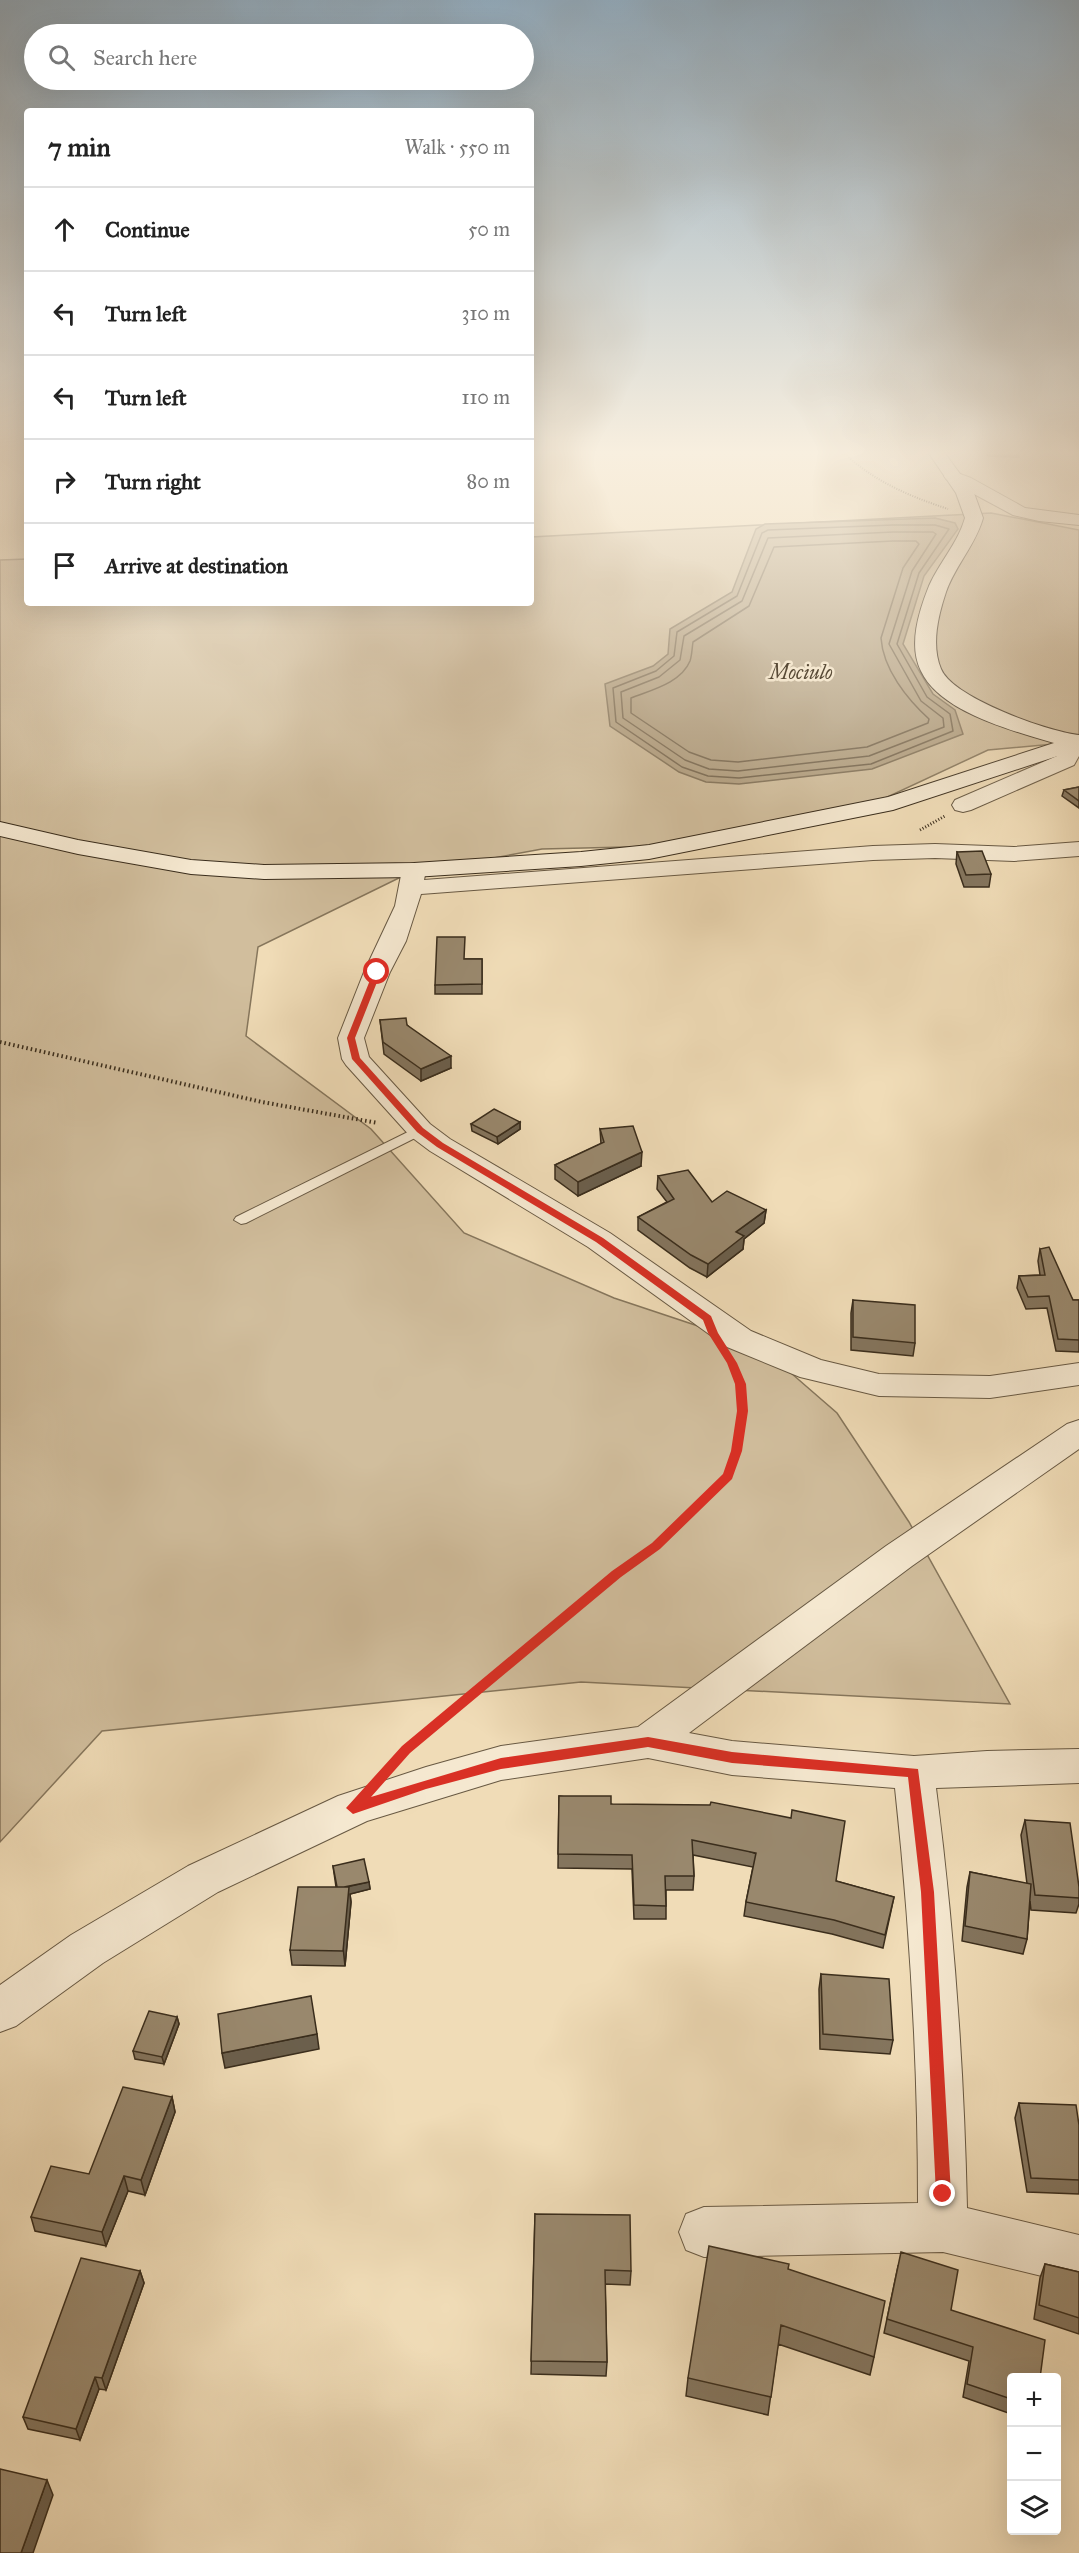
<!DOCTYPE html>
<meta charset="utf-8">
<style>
body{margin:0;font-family:"IM FELL Great Primer",serif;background:#f6f6f6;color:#222}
.controls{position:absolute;right:18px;bottom:18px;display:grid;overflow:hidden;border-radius:6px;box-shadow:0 6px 24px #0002}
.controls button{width:54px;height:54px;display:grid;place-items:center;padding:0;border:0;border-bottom:2px solid #e0e0e0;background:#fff;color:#222;font:30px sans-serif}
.stop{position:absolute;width:18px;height:18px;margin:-14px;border:4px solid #d93025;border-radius:50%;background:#fff}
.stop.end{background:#d93025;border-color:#fff;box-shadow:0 2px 6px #0008}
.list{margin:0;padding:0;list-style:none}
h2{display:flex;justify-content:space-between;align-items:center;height:78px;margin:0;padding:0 24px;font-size:26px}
h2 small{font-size:20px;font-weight:400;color:#767676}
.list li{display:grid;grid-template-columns:39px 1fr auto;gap:18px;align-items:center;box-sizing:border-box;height:84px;padding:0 24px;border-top:2px solid #e0e0e0}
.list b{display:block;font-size:22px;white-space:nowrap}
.list em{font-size:20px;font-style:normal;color:#767676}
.icon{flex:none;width:33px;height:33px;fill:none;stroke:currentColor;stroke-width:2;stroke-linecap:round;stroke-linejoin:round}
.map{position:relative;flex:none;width:1079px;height:2553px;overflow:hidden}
.search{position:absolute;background:#fff;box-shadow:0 6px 24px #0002;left:24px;top:24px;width:510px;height:66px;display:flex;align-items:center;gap:15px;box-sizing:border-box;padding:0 21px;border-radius:33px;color:#767676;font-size:22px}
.panel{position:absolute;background:#fff;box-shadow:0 6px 24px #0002;left:24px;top:108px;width:510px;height:498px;border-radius:6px}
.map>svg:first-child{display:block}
.green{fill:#d1be9d;stroke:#86765c;stroke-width:1.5}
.water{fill:#b2a082;stroke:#827259;stroke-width:1.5}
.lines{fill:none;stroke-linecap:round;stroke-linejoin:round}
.shore{stroke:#76664f;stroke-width:1.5}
.lane-casing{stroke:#685943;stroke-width:2}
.street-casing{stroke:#685943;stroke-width:2}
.secondary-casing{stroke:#3a2d1c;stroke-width:2}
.path-far3{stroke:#3a2d1c;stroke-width:2;stroke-dasharray:1 1.5;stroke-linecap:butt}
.path-far2{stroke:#3a2d1c;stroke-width:3;stroke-dasharray:1 2;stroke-linecap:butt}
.path-far1{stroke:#3a2d1c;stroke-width:4;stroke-dasharray:1.5 3;stroke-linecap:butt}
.path{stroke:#3a2d1c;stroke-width:4.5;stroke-dasharray:1.5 4;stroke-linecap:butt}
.lane{fill:#f5e8d0;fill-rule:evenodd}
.street{fill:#f5e8d0;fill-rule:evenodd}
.secondary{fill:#f5e8d0;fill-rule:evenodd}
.wall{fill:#84755e;stroke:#3a2d1c;stroke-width:1.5}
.shaded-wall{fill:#6b5f4c;stroke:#3a2d1c;stroke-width:1.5}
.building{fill:#99886d;stroke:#3a2d1c;stroke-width:1.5}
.route{fill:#d93025}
.labels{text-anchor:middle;stroke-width:5;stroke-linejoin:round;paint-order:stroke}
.far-water-label{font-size:20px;font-style:italic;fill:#584a36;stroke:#f5e8d0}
</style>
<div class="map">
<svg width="1079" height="2553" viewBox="0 0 1079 2553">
<rect width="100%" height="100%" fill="#f0dcb7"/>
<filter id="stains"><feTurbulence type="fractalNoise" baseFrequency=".00333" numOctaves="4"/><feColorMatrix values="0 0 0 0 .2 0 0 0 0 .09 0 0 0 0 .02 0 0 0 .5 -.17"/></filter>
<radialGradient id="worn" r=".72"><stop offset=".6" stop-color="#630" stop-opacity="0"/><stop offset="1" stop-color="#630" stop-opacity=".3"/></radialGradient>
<path class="green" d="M991,513l88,17v210l-14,3 -77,7 -152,71 -126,24 -168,4 -135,25 -149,73 -12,89 125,93 93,104 150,65 147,49 76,66 72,109 101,182 -429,-22 -479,49 -102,111v-1282l27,-1v44h504v-66z"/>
<path class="water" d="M935,518l20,5 3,6 -34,47 -21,68 30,50 22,16 8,24 -91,35 -133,15 -33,-2 -27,-10 -69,-46 -5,-42 48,-18 15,-12 2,-25 62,-37 24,-63 9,-5z"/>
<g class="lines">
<path class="shore" d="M893,525h42l14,4 -30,44 -22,71 30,53 23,17 3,17 -82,33 -132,14 -31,-2 -26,-9 -66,-45 -3,-34 43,-17 18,-15 3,-24 60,-36 25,-63 6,-3z
M893,532h40l3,2 -24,37 -23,73 32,57 22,17 1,9 -75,29 -131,15 -29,-2 -24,-9 -62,-42 -2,-26 38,-15 21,-17 4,-24 58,-35 26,-63z
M893,541h23l3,3 -16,24 -22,70c2,31 26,61 48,81l-1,4 -61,24 -129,15 -27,-2 -22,-8 -58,-39v-15c20,-8 50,-15 59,-37 2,-6 2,-13 3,-19l56,-36 25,-59z"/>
<defs>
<path id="lane" d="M420,1126l5,1 2,3 -2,3 -179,90 -5,1 -7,-4 2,-3z"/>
<path id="street" d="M952,471l19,7 54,30 54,7v10l-40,-4 -26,-6 -67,-36 -2,-3z
M1075,736l4,1v19l-5,9 -103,45 -8,2 -8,-2 -3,-5 3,-5 102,-44 10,-19z
M1079,842v14l-65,5 -79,-3 -62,2 -452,34 -15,47 -16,31 -26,66 5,19 61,67 20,15 160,94 141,98 70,29 58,14 111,2 89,-13v22l-89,13 -111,-2 -79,-19 -73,-30 -139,-100 -158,-96 -20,-15 -64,-71 -4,-6 -4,-21 26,-66 31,-66 7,-36 4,-5 8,-2 8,2 4,5 -2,10 449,-34 62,-2 79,3z
M1079,1420v29l-167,117 -223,167 43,8 182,15 73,-5 92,-2v34l-143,5c18,139 28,280 31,420l112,27v50l-136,-33 -239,5 -18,-7 -7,-18 7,-18 18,-7 214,-4c0,-138 -8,-277 -23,-415l-163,-13 -84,-17 -147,22 -134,41 -149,71 -115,71 -87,63 -16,6v-47l71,-50 117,-69 150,-70 88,-29 75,-21 137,-19 248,-181 181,-122z"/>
<path id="secondary" d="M928,452h16l30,41 9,25c-7,26 -28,48 -37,74 -8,24 -15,53 -5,77 12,29 108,63 138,66v14l-186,61 -244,49 -68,7 -167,11 -150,2 -73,-5 -113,-20 -78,-18v-14l78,18 113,20 73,5 150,-2 167,-11 68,-7 239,-48 166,-54c-41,-12 -114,-31 -133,-72 -13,-26 -2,-60 8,-85 10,-23 29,-43 36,-68l-9,-25z"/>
</defs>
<use href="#lane" class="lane-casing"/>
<use href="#street" class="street-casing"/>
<use href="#secondary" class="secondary-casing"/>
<path class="path-far3" d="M843,452c30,29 66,44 105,57"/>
<path class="path-far2" d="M920,830l25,-14"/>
<path class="path-far1" d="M0,1042l262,60 116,21
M732,1364l9,25"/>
<path class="path" d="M395,1762l11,-12 210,-176 40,-28 72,-70 9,-25 6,-40 -2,-23"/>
<use href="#lane" class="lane"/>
<use href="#street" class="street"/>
<use href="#secondary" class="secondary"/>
</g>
<path class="wall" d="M986,452h34l-1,5 -31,-1z
M1079,787v21l-17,-12 2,-6z
M957,852l34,22 -2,13h-25l-8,-23z
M465,959h17v35h-47v-9z
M380,1020l27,5 44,43 -30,13 -37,-27z
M520,1122v7l-22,15 -26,-13 -1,-7z
M600,1129l41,37 -63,30 -23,-17v-14l46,-21z
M658,1176l54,26 54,8 -2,13 -20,16 -1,10 -36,28 -17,-9 -52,-38v-13l29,-15 -10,-13z
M1040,1249l33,51h6v52l-23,-1 -9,-43 -21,1 -9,-21 2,-12 21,-1 -2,-14z
M853,1300l62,43 -2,13 -62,-6v-37z
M559,1796l52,8 225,77 58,16 -11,51 -51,-14 -88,-18 2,-14 7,-35 -60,-12 1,21 -1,14h-27v29h-32l-2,-50 -74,-1z
M1025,1820l54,67v17l-3,9 -45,-3 -1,-9 -3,38 -4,15 -61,-13 5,-54 3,-15 57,12 -6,-49z
M333,1866l36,16 1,7 -20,5 1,8 -6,64 -53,-1 -2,-15 46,-63z
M821,1974l72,66 -3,14 -70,-5 -1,-60z
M177,2017l2,7 -15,40 -29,-5 -2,-8z
M172,2097l3,15 -30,83 -17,-4 -22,55 -71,-15 -4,-14 58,-43z
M1019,2103l60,22v69l-52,-2 -12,-74z
M535,2214l96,57 -1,14 -25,-1 2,78 -1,14 -75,-2z
M1045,2264l34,8v62l-45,-15 6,-41z
M898,2266l53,44 60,68v36l-48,-17 6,-36 -85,-28z
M788,2269l86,88 -4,18 -92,-31 -10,71 -82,-19 2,-18z
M140,2271l4,12 -38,107 -7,-1 -19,51 -52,-11 -5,-12z"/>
<path class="shaded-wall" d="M451,1056v12l-30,13v-12z
M520,1122v7l-22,15 -1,-7z
M642,1152l-1,14 -63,30v-14z
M766,1210l-2,13 -20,16 -1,10 -36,28 1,-13 28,-32z
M369,1882l1,7 -20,5 1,8 -6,64 -8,-77z
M177,2017l2,7 -15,40 -2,-7z
M317,2034l2,15 -94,19 -3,-15z
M172,2097l3,15 -30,83 -4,-15z
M124,2176l4,15 -22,55 -4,-14z
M140,2271l4,12 -38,107 -4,-12z
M95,2377l4,12 -19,51 -4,-11z
M47,2480l6,15 -20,58h-12z"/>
<path class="building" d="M1079,787v14l-15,-11z
M982,851l9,23 -25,1 -9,-23z
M437,937h28l-1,22h18v25l-47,1z
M406,1018l1,7 44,31 -30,13 -38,-27 -3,-22z
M494,1109l26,13 -23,15 -26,-13z
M633,1126l9,26 -64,30 -23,-17 49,-23 -4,-13z
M688,1170l24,32 15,-11 39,19 -30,22 8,4 -36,28 -17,-9 -53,-38 36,-18 -16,-23z
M1049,1247l24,53h6v40l-21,-1 -9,-43 -21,1 -9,-21 26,-1 -5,-26z
M853,1300l62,5v38l-62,-6z
M559,1796h52v8l99,1 1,-3 80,16 1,-8 53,11 -9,60 58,16 -9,38 -51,-15 -88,-18 10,-49 -64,-13 2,36h-29l1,30 -32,-1 -2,-50 -74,-1z
M1025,1820l45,3 9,64v11l-44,-3z
M364,1859l5,23 -25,5h-7l-4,-21z
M970,1872l61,12 -4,55 -62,-13z
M298,1887h51l-6,64 -53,-1z
M821,1974l68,5 4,61 -70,-6z
M311,1996l6,38 -95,19 -4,-39z
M149,2011l28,6 -15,40 -29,-6z
M123,2087l49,10 -31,83 -17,-4 -22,56 -71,-15 20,-51 38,8z
M1019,2103l57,2 3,20v55l-48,-2z
M535,2214l95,1 1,56 -26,-1 2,92 -76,-1z
M709,2246l80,18 -1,5 97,32 -11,56 -93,-32 -10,72 -83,-19z
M901,2252l57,18 -7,40 94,30 -5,38h-29v21l-44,-15 6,-37 -86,-28z
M81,2258l59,13 -38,107 -7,-1 -19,52 -53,-12z
M1045,2264l34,8v46l-40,-13z
M0,2469l47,11 -26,73h-21z"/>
<linearGradient id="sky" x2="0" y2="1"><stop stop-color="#92acbf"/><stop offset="0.56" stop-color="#f8efdf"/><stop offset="1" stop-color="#f8efdf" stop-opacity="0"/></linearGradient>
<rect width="1079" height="809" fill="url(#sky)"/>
<path class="route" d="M374,970l7,2 -26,66 5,20 63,70 20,15 160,95 108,78 7,17 19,30 9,21 2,27 -6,40 -10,28 -72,70 -39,28 -211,176 -39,44 130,-39 147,-21 84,15 186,17 16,123 17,302 -2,6 -6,2 -5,-2 -2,-6 -15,-302 -13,-115 -176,-14 -84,-16 -147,22 -75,20 -73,25 -7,-6 56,-62 210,-175 40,-28 71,-69 8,-23 6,-40 -2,-27 -8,-21 -19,-30 -5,-13 -107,-78 -159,-95 -20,-15 -65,-73 -5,-21z"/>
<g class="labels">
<g class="far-water-label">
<text x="801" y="679">Mociulo</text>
</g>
</g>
<rect width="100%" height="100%" filter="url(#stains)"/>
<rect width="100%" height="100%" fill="url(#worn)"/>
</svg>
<div class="controls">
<button>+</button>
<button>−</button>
<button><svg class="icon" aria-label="layers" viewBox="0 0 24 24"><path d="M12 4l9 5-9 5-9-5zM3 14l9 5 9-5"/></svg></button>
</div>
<div class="stop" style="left:377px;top:972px"></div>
<div class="stop end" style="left:943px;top:2194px"></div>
<div class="search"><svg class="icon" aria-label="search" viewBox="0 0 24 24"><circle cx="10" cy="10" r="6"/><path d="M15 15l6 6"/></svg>Search here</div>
<section class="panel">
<h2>7 min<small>Walk · 550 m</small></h2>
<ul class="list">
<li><svg class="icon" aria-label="ahead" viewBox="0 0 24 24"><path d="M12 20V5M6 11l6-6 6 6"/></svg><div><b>Continue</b></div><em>50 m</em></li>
<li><svg class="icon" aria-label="left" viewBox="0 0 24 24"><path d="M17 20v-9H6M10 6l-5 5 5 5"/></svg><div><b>Turn left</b></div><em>310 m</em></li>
<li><svg class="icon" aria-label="left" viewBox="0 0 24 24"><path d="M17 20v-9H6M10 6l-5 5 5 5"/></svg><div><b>Turn left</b></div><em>110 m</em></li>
<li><svg class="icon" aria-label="right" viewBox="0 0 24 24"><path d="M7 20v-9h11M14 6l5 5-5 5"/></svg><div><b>Turn right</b></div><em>80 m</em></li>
<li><svg class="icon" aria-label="arrive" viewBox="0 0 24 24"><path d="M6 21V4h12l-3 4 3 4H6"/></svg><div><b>Arrive at destination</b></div></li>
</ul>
</section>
</div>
